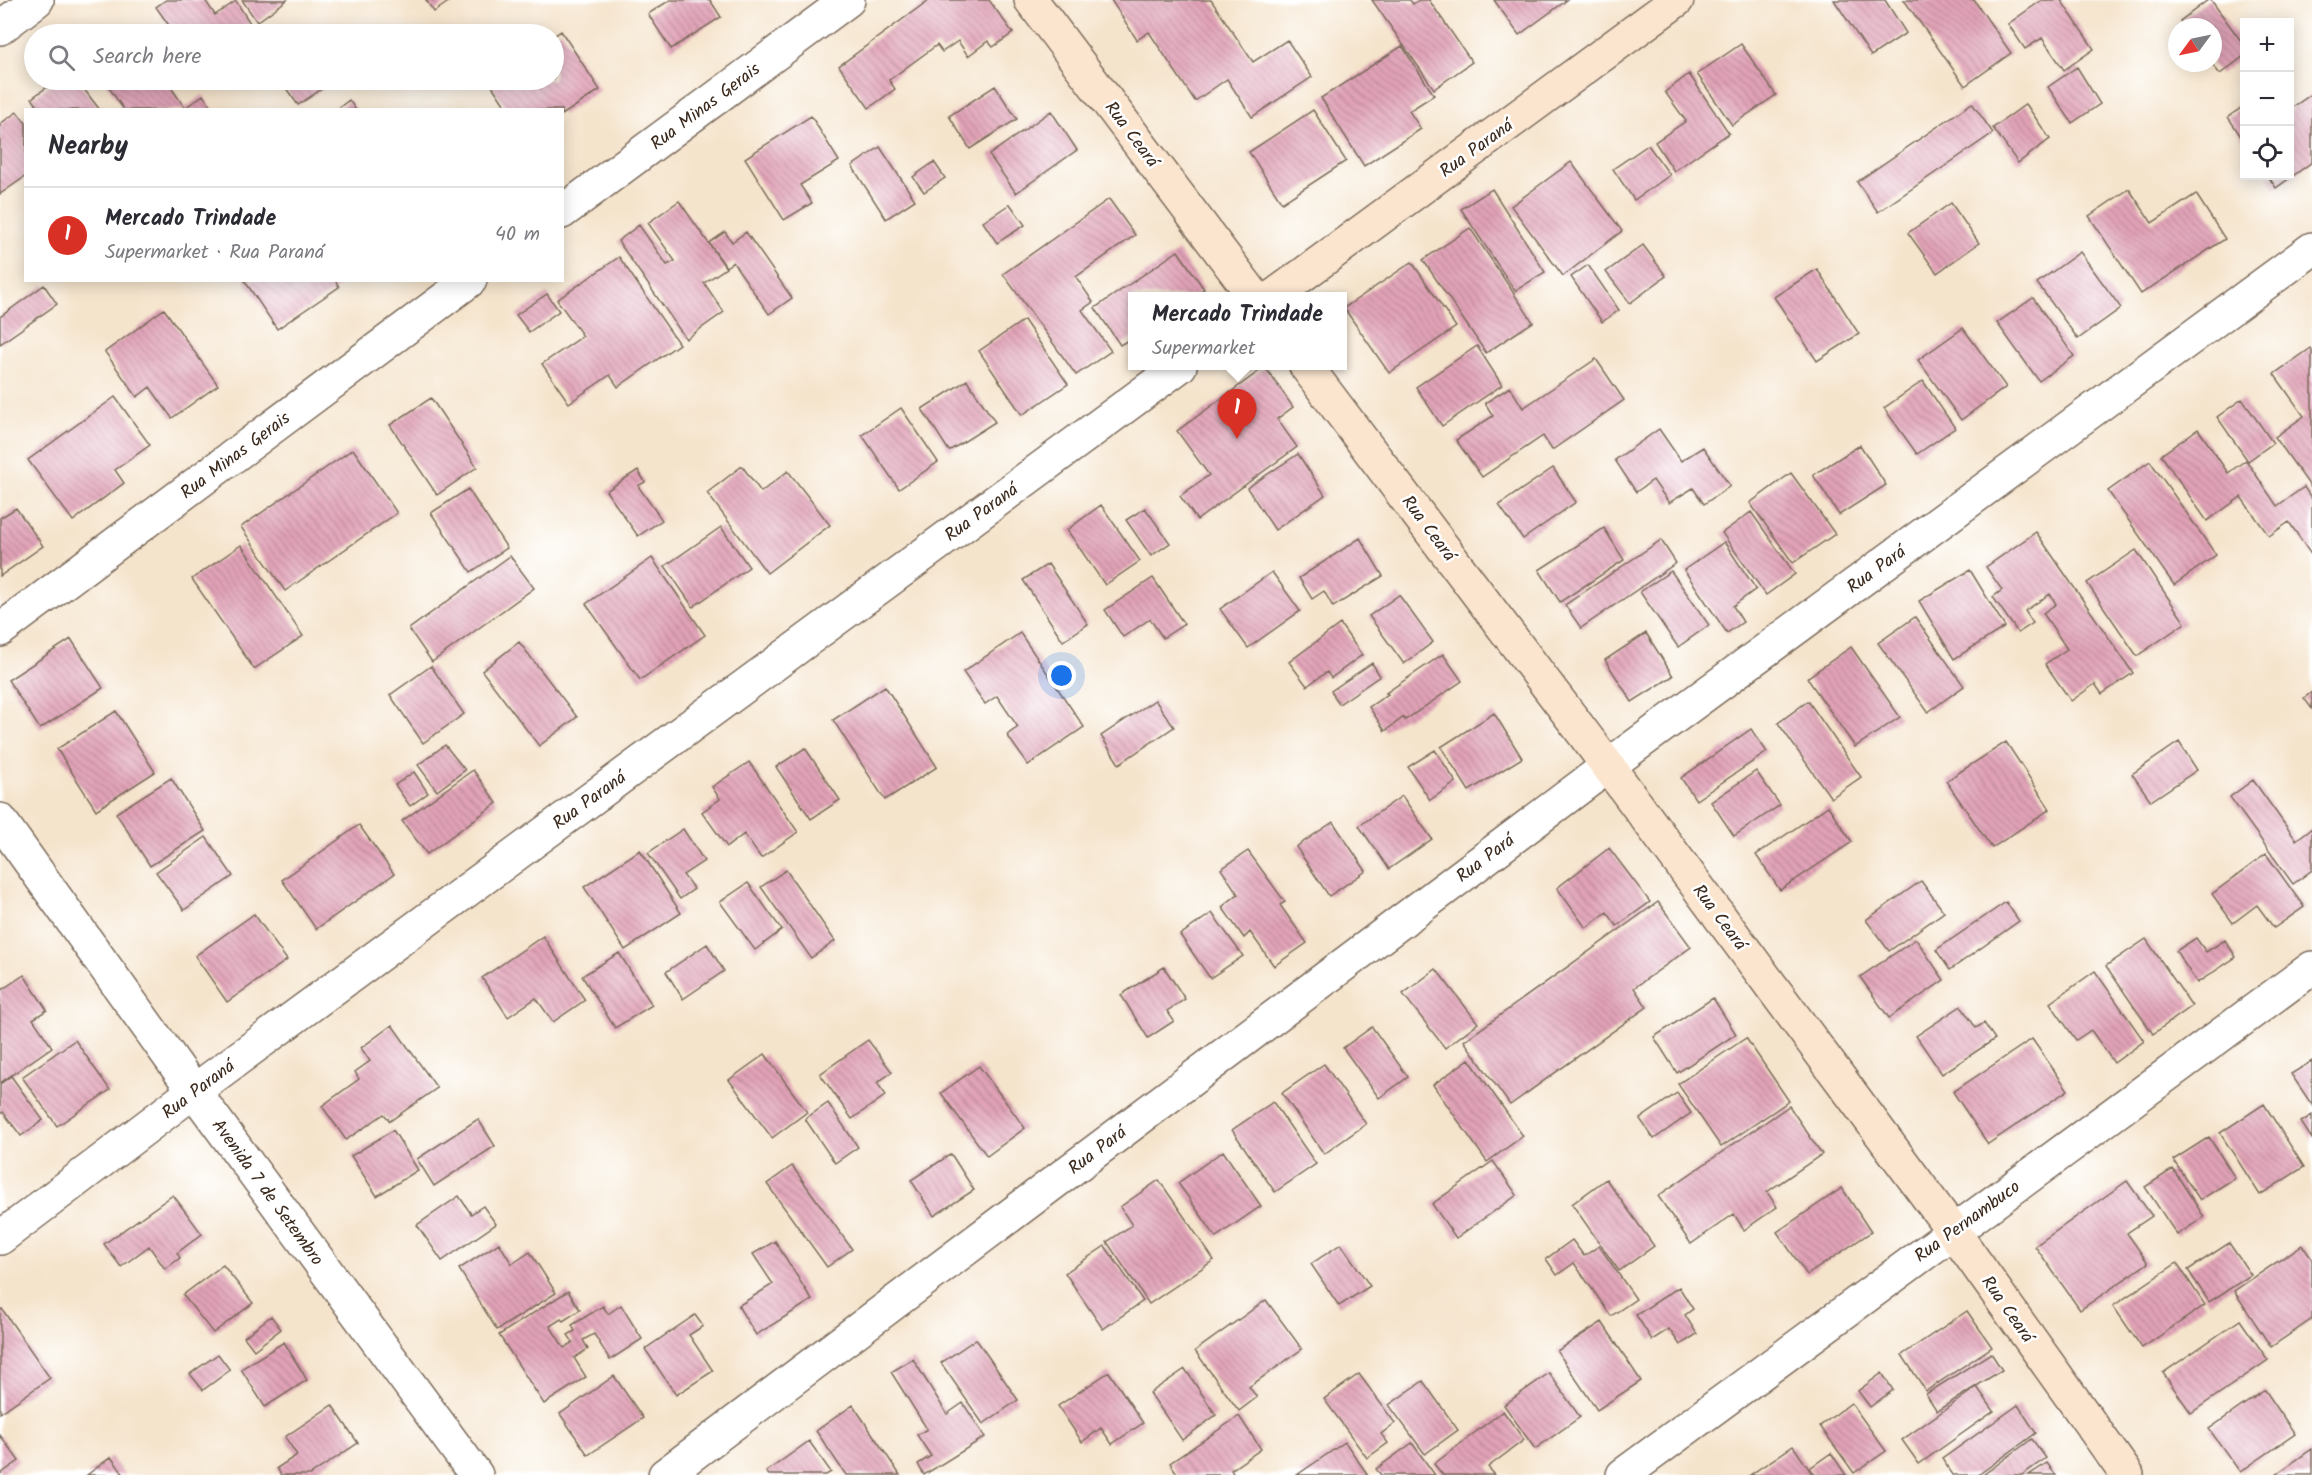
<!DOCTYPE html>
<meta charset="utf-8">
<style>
body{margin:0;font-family:Kalam,sans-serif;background:#f7f7f7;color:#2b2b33}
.controls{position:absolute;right:18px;top:18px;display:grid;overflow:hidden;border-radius:0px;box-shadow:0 3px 15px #0003}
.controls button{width:54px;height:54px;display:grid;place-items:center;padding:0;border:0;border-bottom:2px solid #e1e1e2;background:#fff;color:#2b2b33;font:30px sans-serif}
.compass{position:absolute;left:2168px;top:18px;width:54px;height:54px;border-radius:50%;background:#fff;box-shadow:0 3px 15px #0003;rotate:237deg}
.you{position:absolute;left:1062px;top:676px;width:21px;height:21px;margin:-15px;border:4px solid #fff;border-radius:50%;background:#1a73e8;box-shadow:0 0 0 9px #1a73e833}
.badge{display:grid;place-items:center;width:39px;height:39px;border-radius:50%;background:#d93025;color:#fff;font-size:20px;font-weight:700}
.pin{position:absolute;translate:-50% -50px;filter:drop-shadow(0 2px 3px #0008)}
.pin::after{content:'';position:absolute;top:32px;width:21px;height:18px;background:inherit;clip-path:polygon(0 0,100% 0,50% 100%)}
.popup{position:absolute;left:1128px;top:292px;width:219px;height:78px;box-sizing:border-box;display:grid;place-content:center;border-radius:0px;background:#fff;filter:drop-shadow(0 2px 4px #0005);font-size:20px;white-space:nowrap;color:#7c7c81}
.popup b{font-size:22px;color:#2b2b33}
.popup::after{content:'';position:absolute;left:50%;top:100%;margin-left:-12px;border:12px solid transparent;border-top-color:#fff}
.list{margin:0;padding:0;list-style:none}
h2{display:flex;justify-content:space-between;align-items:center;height:78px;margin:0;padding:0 24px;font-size:26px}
h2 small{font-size:20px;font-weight:400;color:#7c7c81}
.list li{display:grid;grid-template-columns:39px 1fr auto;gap:18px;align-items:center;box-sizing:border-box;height:96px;padding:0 24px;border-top:2px solid #e1e1e2}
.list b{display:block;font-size:22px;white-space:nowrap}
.list p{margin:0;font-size:20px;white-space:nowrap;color:#7c7c81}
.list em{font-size:20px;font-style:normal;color:#7c7c81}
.icon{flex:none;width:33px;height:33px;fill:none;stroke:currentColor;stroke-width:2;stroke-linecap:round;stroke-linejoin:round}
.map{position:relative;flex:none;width:2312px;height:1475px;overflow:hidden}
.search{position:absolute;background:#fff;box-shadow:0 3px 15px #0003;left:24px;top:24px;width:540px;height:66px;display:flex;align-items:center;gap:15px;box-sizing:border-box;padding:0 21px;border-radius:33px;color:#7c7c81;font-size:22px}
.panel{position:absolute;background:#fff;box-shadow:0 3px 15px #0003;left:24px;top:108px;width:540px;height:174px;border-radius:0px}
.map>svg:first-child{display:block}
.building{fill:url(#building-back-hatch)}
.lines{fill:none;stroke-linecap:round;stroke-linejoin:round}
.street-casing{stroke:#7c6b5b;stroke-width:36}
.secondary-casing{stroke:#7c6b5b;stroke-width:36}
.street{stroke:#fff;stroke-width:33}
.secondary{stroke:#fbe5cf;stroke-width:33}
.labels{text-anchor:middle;stroke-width:5;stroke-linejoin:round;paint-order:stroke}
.street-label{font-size:18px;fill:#3b2a1e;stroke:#fff}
</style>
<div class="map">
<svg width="2312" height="1475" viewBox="0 0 2312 1475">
<defs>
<pattern id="building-back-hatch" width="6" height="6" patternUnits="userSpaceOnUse" patternTransform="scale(1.5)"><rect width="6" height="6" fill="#e2a3b8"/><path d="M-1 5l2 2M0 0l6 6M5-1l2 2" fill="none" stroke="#b88595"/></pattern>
</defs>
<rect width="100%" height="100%" fill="#fff"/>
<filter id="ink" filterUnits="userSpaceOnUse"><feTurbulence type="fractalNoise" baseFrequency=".0167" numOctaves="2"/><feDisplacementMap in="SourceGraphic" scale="12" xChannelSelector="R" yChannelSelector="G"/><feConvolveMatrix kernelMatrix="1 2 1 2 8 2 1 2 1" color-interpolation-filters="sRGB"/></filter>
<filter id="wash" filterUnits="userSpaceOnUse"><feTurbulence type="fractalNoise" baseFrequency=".008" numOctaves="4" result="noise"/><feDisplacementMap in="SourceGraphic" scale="24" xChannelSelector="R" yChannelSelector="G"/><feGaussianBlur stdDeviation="1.35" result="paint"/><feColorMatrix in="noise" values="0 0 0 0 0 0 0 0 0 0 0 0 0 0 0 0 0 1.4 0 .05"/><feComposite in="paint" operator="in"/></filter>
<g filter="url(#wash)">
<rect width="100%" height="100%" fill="#f5e4cc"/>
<g id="blocks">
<path class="building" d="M166,0h39l10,15 21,-14 14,22 -5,4 6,7h-76l-19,-27z
M242,0h45l-30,22z
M426,0h25l-17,12z
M670,0h40l11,17 -50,32 -23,-35z
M929,0h60l24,33 -20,14 -5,-6 -20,15 -10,-15 -16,11 -5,-7 -48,35 6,9 -26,19 -30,-42z
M1111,0h100l42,62 34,-22 25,37 -60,40 -25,-38 -32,22 -46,-69 -12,8z
M1372,0h38l3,4 6,-4h10l43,62 -38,27z
M1494,0h73l-48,35z
M1834,0h51l21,33 -35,23z
M1904,0h70l37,53 -46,33z
M2042,0h19l33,49 -30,21 -22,-32 -17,11 -17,-25z
M2208,0h3l33,45v11l-24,18 -9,-11h2v-36h-29l-4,-6z
M353,25l6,9h-20z
M132,28l4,6h-15z
M561,31l39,59 -38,25v-5h-54l-20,-30h66v-44z
M1741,44l35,51 -44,30 -35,-51z
M1402,46l32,49 -25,16 12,18 -57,37 -43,-68z
M2077,67l23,37 -28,19 -24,-36z
M1689,74l40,59 -55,38 -19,-29 31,-21 -21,-29z
M57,80h20l23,30h-60l-8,-12z
M104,80h62l19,28 18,-13 10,15h-89z
M280,80h55l-37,25z
M995,86l22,33 -47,30 -21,-33z
M2312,94v68l-36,26 -8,-12h22v-67z
M349,100l7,10h-20z
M1972,103l21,30 -115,79 -21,-30z
M2026,104l24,35 -32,24 -25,-35z
M2244,106v35l-16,-24z
M1313,110l33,51 -64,42 -33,-51z
M1051,111l26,39 -61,43 -27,-38z
M17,112l9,11v53l-26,18v-70z
M811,116l28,45 -39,24 12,18 -28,17 -39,-62z
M1648,145l22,30 -36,25 -21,-31z
M880,147l35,53 -29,19 -34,-53z
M934,162l11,16 -21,14 -11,-15z
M1571,162l51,69 -59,45 -52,-70z
M1492,189l53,83 -30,19 -54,-82z
M2129,189l23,34 44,-29 29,45 -84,55 -52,-78z
M1109,199l26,36 -59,42 17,25 -11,8 29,41 -35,24 -73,-101z
M679,201l47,67 -22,15 20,29 -38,27 -68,-98 21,-16 28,40 8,-4 -27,-38z
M1951,203l28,40 -42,30 -29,-40z
M1010,204l15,21 -28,18 -14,-21z
M1470,228l63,94 -47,31 -63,-93z
M725,232l7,10 14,-10 46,66 -23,16 -36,-52 -7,5 -17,-24z
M1643,245l23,31 -36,27 -24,-31z
M1178,251l26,38 -11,7h-61v42l-12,7 -25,-37z
M2080,252l41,56 -43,31 -41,-56z
M619,257l60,87 -61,43 -8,-12 -41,28 -27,-39 41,-28 -26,-36z
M1412,262l44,65 -67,46 -45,-65z
M1588,265l31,45 -17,12 -31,-45z
M1817,269l42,65 -42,27 -43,-64z
M244,280h91l4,7 -62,42z
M44,285l13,19 -57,40v-27z
M547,294l12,17 -30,21 -13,-17z
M2033,298l41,58 -35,25 -42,-58z
M164,309l54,76 -46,33 -22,-31 -13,10 -32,-45z
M1024,320l44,64 -46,31 -43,-64z
M1963,328l43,59 -45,33 -43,-60z
M1477,346l25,39 -60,41 -26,-39z
M2311,348l1,2v139l-37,-52 29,-21 -30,-42z
M1596,359l28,41 -72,50 -9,-14 -61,41 -26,-37 37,-24 -8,-13 25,-16 13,21z
M1265,367l28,40 -16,12 20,28 -100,73 -17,-24 29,-21 -32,-44z
M967,380l28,42 -46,29 -27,-42z
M1923,381l32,47 -38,26 -33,-46z
M115,397l35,48 -35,25 9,13 -51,38 -45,-61z
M431,398l46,69 -40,28 -47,-70z
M2242,399l31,44 -25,18 -31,-44z
M901,408l37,54 -39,27 -37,-54z
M1659,429l22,32 22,-14 27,39 -26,18 -11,-16 -24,15 -16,-23 -17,12 -21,-32z
M2198,429l30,44 18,-13 31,46 27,-19 8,12v57l-23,-34 -20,14 -28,-39 -34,24 -46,-66z
M1860,445l26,40 -47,30 -26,-40z
M353,449l44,64 -112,78 -44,-64z
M1298,454l27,41 -50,35 -28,-42z
M2150,461l66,94 -42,30 -66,-94z
M742,466l19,26 27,-21 42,54 -63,48 -60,-80z
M1553,468l23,34 -53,37 -24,-34z
M638,470l7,12 -7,4 24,34 -24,16 -32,-45z
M1791,473l44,61 -42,29 -43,-60z
M468,489l39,59 -36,24 -40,-59z
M1101,505l39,56 -35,24 -38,-55z
M16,508l27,38 -43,30v-58z
M1145,508l25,35 -19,13 -25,-36z
M1751,512l44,62 -29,21 -44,-62z
M721,527l28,40 -56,40 -28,-41z
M1604,528l20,32 -64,42 -21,-32z
M2036,532l97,141 -31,21 -7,-10 -24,17 -26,-37 22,-15 -24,-36 13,-9 -6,-10 -25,17 8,12 -15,10 -25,-36 9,-7 -16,-23z
M1360,538l23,38 -50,31 -9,-16 -12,8 -13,-21z
M1661,540l15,23 -95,65 -16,-23z
M1724,542l32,47 -23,17 10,16 -16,11 -43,-63z
M241,545l62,91 -49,33 -62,-90z
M2136,550l49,73 -48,33 -50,-73z
M510,556l24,32 -102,74 -23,-33z
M652,558l53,77 -65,45 -54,-76z
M1048,564l40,60 -25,17 -40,-61z
M1970,570l35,57 -51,32 -35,-58z
M1671,571l38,54 -31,22 -38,-55z
M1272,572l28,39 -52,37 -28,-39z
M1153,578l31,46 -21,14 -13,-19 -27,18 -18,-27z
M1399,595l34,47 -29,22 -35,-48z
M1915,617l49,69 -36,26 -50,-69z
M1340,624l22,31 -31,23 -4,-6 -20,14 -18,-24z
M1020,633l64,94 -56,38 -21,-30 11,-8 -21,-31 -12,8 -22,-32z
M1646,633l27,43 -41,26 -27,-42z
M71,639l32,49 -63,41 -32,-49z
M519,642l58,75 -38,29 -57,-75z
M1851,647l49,70 -45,30 -48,-69z
M1443,654l19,27 -57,39 -1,-3 -19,14 -16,-24 19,-13 -2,-1z
M1372,663l8,13 -41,28 -8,-13z
M431,666l33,48 -41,29 -33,-48z
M885,686l52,81 -52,33 -52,-80z
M2312,692v17l-8,-11z
M1155,700l19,27 -55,37 -18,-28z
M1808,701l53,76 -30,21 -53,-75z
M116,711l39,61 -59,38 -39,-61z
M1494,713l28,45 -53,33 -28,-44z
M1751,729l16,23 -71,48 -15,-22z
M2006,742l44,67 -58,39 -46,-67z
M2179,742l18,28 -46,31 -19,-27z
M445,745l20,25 -28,21 -19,-26z
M805,748l35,52 -29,19 -35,-52z
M1435,750l21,32 -26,18 -22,-33z
M749,762l49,70 -37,26 -17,-24 -17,13 -25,-35 18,-13 -8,-12z
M473,770l24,33 -70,51 -25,-33z
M1756,771l24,34 -46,31 -23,-34z
M414,772l14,21 -18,13 -15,-21z
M171,778l34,53 -55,35 -34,-53z
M2253,780l43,60 16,-12v42l-19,14 -63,-87z
M1402,796l30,43 -43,30 -30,-43z
M1828,806l24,36 -72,48 -24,-35z
M1333,822l33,49 -37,25 -33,-49z
M359,825l35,49 -78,55 -34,-49z
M683,829l21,32 -21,14 11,14 -14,10 -32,-46z
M206,837l27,39 -49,34 -28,-38z
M1609,848l41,54 -33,24 -10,-14 -21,16 -29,-40z
M640,850l41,63 -56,37 -41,-63z
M1248,851l37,51 -5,3 27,38 -33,23 -24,-34 -6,6 -22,-31 16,-13 -17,-25z
M2266,854l38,53 -30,21 -17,-23 -24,18 -21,-29z
M786,870l49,71 -24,17 -50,-71z
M1921,881l23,31 -55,39 -23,-31z
M748,883l34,47 -27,20 -35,-48z
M1658,902l33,45 -57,41 13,19 -137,98 -46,-64z
M2006,902l13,19 -69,49 -14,-20z
M1212,913l31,43 -33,22 -30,-43z
M254,914l33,46 -60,42 -32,-46z
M543,936l42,64 -32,22 -17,-24 -28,19 -26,-39z
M2196,938l10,14 19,-12 11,17 -39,26 -21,-32z
M1916,939l28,41 -55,38 -29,-41z
M2146,939l46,67 -39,28 -47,-68z
M707,944l17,27 -41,28 -17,-27z
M619,953l33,52 -37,23 -33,-52z
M1164,967l21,32 -18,12 7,10 -26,17 -27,-43z
M1436,969l42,54 -33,25 -42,-54z
M2095,971l49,70 -30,22 -23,-33 -15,10 -26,-37z
M24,975l23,35 -14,9 19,28 -52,36v-92z
M1713,998l23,36 -59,39 -23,-36z
M1961,1006l15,22 8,-5 11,16 -53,35 -26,-38z
M392,1025l45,63 -47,33 -6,-7 -38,26 -24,-34 37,-27 -4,-7 15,-11 -9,-13z
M1372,1027l36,50 -29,21 -36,-50z
M1746,1038l43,63 -68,46 -43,-63z
M2032,1039l36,51 -80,54 -35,-52z
M75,1040l35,50 -53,36 -35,-49z
M868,1040l24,32 -15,11 9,12 -34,24 -32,-45z
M765,1054l42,58 -35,26 -43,-58z
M1469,1059l54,77 -36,26 -54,-77z
M2312,1061v44l-21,-31z
M1324,1064l42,60 -42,30 -42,-61z
M979,1066l46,62 -38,28 -46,-63z
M11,1076l32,44 -22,16 -18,-24 -3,2v-30z
M1677,1093l14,20 -37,26 -14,-20z
M1273,1102l43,62 -41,28 -43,-62z
M828,1103l30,44 -23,16 -30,-44z
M2264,1104l40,63 -44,28 -40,-62z
M1789,1106l33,48 -55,38 10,15 -33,23 -10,-16 -43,30 -33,-48z
M2312,1115v24l-11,-17z
M478,1119l17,27 -61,40 -17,-27z
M393,1130l25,40 -41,26 -26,-40z
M2209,1137l26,41 -35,22 -27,-40z
M1223,1151l38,55 -45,31 -38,-54z
M951,1154l23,36 -40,26 -23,-36z
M1493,1161l24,34 -61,43 -24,-34z
M792,1166l60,83 -25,18 -60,-83z
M2173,1169l31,48 -27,18 -32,-48z
M1606,1179l48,67 -35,25 -47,-67z
M1159,1180l55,80 -65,44 -42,-62 25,-17 -12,-18z
M2127,1181l25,35 -25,17 21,30 -68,47 -45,-64z
M1842,1188l29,44 -64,43 -30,-43z
M173,1195l29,39 -25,19 3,5 -15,11 -16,-23 -28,21 -17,-23z
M459,1196l12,18 12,-8 13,18 -54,37 -25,-36z
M1572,1240l12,16 15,-10 37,53 -25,17 -37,-53 -17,12 -11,-16z
M775,1241l37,59 -56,35 -18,-29 35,-22 -20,-30z
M499,1243l13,21 18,-12 26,41 -59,37 -38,-61z
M2229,1243l22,32 -42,27 -21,-32z
M1341,1244l29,42 -31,20 -28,-42z
M2302,1245l10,14v60l-41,28 -37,-56z
M1105,1246l38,55 -40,28 -38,-56z
M2177,1263l28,42 -63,43 -29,-42z
M223,1265l30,38 -40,30 -30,-38z
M1679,1287l14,22 -8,6 12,19 -17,11 -11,-16 -17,11 -16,-25z
M568,1291l12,19 -17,11 -2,-2 -11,7 14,22 9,-6 -5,-7 7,-4 -3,-6 31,-19 5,8 13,-9 21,34 -32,21 -16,-26 -11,6 5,9 -14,9 12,19 -42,27 -45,-69z
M1266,1300l36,49 -53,38 8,10 -18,14 -44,-60z
M2,1309l48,69 -50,35v-103z
M1967,1311l25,36 -66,44 -24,-36z
M695,1315l8,11 -14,9 24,36 -37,24 -31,-46z
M271,1316l10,13 -27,21 -10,-13z
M2240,1320l28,40 -77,53 -28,-40z
M1602,1322l39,59 -44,29 -40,-59z
M976,1339l42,61 -35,24 -42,-61z
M284,1342l23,38 -42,27 -24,-38z
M1991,1353l11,17 -65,41 -11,-17z
M218,1354l12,16 -27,20 -13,-16z
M913,1359l34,55 16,-11 22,34 -61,38 -6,-11 13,-8 -14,-21 10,-6 -36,-57z
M1185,1369l31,46 -34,25 -32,-47z
M1109,1372l34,51 -31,21 -11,-16 -19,14 -24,-36z
M1549,1373l31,44 -45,32 -31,-44z
M1882,1373l11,17 -23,17 -12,-16z
M1359,1374l36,49 -14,11 7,9 -21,15 -43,-59z
M614,1376l29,42 -55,37 -28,-41z
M1423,1381l35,49 -33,24 -36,-49z
M1977,1387l17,24 -75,53 -17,-24z
M2265,1390l30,44 -55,38 -31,-43z
M1851,1403l35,48 -32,22 -34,-47z
M332,1405l26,38 -48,32h-29l-4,-7 20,-13 -12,-18z
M853,1405l47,70h-54l-30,-44z
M2018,1405l18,28 -58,42h-25l-11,-16z
M1503,1411l21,29 -36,27 7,8h-52l-9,-11z
M1239,1416l22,33 -30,21 3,5h-56l-8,-12z
M0,1435l19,26 -19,13z
M2032,1439l14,19 -24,17h-39z
M809,1441l22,31 -5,3h-57l-3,-3z
M1345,1442l23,33h-71z
M1412,1443l23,32h-54l-5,-6z
M1793,1446l20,29h-63z
M2312,1449v26h-37z
M1831,1453l15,22h-31l-5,-7z
M111,1457l13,18h-37z
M2047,1463l9,12h-27z"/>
</g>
</g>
<g filter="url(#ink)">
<use href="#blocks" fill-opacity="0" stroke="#7c6b5b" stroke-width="1.5"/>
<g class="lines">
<defs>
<path id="street" d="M0,28l37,-28
M562,212l286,-212
M0,630l470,-350
M0,820l194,271 282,384
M0,1238l194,-147 986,-725
M665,1475l943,-709 704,-517
M1623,1475l689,-507"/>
<path id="secondary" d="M1031,0l223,296
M1274,296l403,-296
M1306,366l302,400 345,465 174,244"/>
</defs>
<use href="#street" class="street-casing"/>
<use href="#secondary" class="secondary-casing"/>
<use href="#street" class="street"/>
<use href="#secondary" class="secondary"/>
</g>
</g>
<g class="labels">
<g class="street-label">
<text transform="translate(705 106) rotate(-37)" y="6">Rua Minas Gerais</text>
<text transform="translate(1132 134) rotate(53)" y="6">Rua Ceará</text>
<text transform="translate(1476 148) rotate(-36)" y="6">Rua Paraná</text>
<text transform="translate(235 455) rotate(-37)" y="6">Rua Minas Gerais</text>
<text transform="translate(981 512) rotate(-36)" y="6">Rua Paraná</text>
<text transform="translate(1429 528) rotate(53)" y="6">Rua Ceará</text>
<text transform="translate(1876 569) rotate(-36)" y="6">Rua Pará</text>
<text transform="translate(589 800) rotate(-36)" y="6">Rua Paraná</text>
<text transform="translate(1485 858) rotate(-37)" y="6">Rua Pará</text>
<text transform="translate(1720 917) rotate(53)" y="6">Rua Ceará</text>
<text transform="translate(198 1089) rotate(-37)" y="6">Rua Paraná</text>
<text transform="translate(1097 1150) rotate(-37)" y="6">Rua Pará</text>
<text transform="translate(268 1192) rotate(54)" y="6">Avenida 7 de Setembro</text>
<text transform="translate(1967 1221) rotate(-36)" y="6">Rua Pernambuco</text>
<text transform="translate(2008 1309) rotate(55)" y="6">Rua Ceará</text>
</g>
</g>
</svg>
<div class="controls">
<button>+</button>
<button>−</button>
<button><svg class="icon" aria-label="locate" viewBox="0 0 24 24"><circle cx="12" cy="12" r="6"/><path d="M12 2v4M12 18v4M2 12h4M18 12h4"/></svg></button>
</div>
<svg class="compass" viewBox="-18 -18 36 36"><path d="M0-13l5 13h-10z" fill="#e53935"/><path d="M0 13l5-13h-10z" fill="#7c7c81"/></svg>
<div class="you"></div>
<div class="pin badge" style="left:1237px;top:439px">1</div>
<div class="popup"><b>Mercado Trindade</b>Supermarket</div>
<div class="search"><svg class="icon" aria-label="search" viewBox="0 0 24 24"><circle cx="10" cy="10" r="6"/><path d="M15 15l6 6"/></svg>Search here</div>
<section class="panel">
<h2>Nearby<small></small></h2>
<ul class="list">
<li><span class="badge">1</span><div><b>Mercado Trindade</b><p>Supermarket · Rua Paraná</p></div><em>40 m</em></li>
</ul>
</section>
</div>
